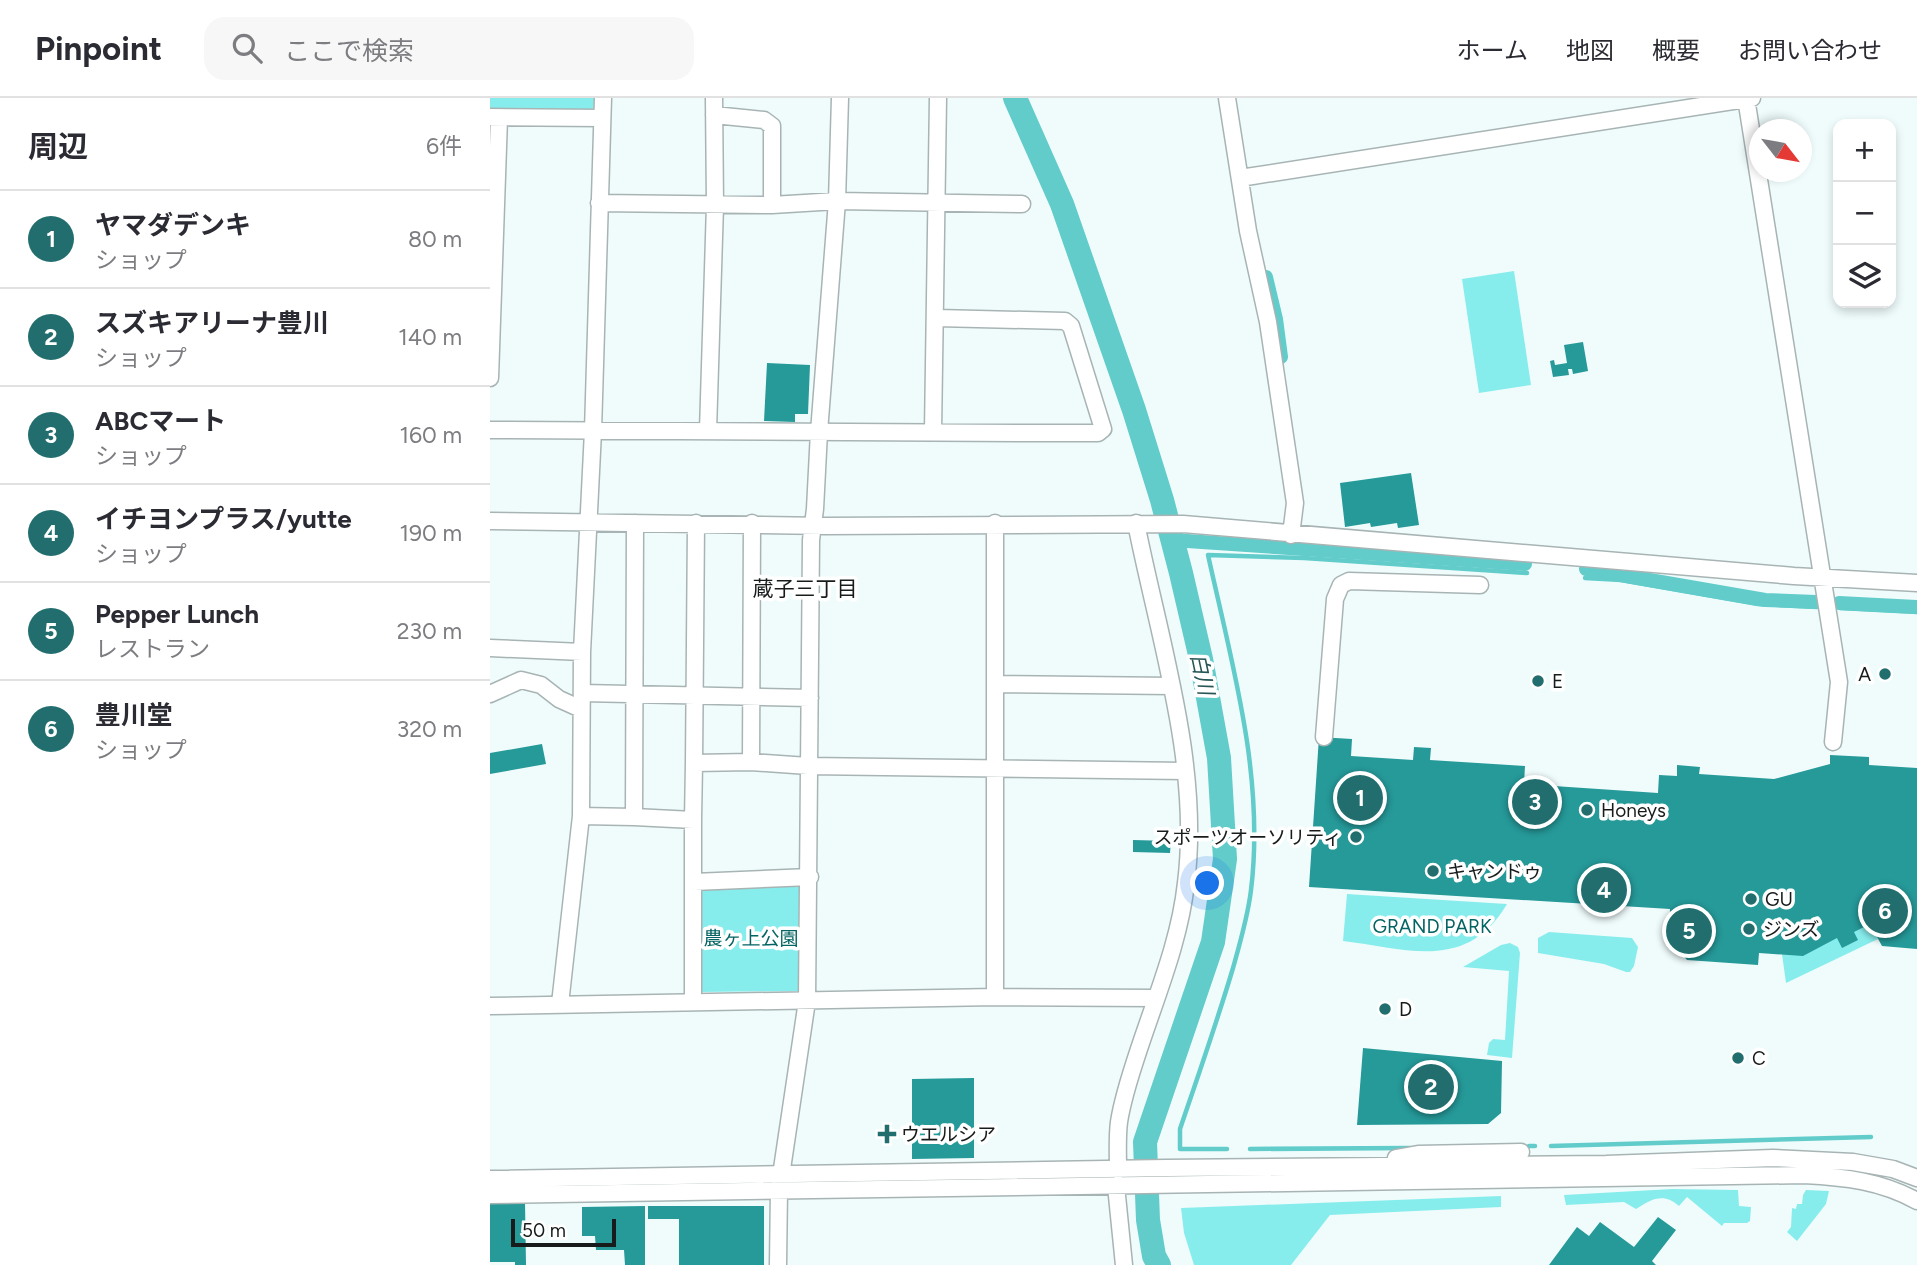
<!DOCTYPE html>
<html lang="ja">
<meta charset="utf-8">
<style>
body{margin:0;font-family:Figtree,"Noto Sans JP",sans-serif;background:#f7f7f7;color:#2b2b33}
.controls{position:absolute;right:21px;top:21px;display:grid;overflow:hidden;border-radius:14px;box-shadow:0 4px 10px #0003}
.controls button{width:63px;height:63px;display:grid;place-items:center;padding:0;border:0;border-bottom:2px solid #e1e1e2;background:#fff;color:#2b2b33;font:35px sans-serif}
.compass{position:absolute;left:1259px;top:21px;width:63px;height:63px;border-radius:50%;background:#fff;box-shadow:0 4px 10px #0003;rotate:121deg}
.scale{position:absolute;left:21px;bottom:18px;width:105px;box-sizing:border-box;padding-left:7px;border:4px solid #171b1b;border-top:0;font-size:19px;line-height:24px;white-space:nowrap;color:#171b1b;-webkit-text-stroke:5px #fff;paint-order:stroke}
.you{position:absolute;left:718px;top:786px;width:24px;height:24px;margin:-18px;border:5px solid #fff;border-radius:50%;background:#1a73e8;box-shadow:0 0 0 10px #1a73e833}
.badge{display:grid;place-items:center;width:46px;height:46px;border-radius:50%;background:#226e6e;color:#fff;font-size:23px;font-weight:700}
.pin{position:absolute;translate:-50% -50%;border:4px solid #fff;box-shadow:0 2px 7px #0006}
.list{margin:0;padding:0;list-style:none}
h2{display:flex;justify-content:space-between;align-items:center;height:91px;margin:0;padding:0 28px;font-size:30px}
h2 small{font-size:23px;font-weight:400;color:#7c7c81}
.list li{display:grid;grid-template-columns:46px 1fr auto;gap:21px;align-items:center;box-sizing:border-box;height:98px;padding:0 28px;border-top:2px solid #e1e1e2}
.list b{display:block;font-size:26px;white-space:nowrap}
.list p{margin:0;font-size:23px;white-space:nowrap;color:#7c7c81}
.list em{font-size:23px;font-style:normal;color:#7c7c81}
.icon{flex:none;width:38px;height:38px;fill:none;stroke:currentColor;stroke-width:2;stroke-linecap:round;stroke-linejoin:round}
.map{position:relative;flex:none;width:1427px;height:1167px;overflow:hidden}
header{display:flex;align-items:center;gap:42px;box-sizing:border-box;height:98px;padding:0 35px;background:#fff;border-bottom:2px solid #e1e1e2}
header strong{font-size:33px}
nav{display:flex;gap:38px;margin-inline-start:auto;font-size:24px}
.search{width:490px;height:63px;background:#f7f7f7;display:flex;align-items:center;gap:18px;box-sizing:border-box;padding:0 24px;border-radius:21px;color:#7c7c81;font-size:26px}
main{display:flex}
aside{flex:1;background:#fff}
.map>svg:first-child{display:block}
.green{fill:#87edec}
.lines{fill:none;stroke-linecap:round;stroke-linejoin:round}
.stream{stroke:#62cccb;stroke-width:4.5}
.canal{stroke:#62cccb;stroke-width:14}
.river{stroke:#62cccb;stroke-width:24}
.building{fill:#269999}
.minor-casing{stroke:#a8b4b4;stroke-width:19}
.minor{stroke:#fff;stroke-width:16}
.poi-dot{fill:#226e6e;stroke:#fff;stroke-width:2.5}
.labels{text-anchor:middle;stroke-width:7;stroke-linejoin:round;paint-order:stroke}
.poi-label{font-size:19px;fill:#171b1b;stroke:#fff;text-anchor:start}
.park-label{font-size:19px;fill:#046463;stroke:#fff}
.neighbourhood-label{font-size:21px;fill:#171b1b;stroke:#fff}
.water-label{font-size:21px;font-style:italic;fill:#275655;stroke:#fff}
</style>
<header>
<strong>Pinpoint</strong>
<div class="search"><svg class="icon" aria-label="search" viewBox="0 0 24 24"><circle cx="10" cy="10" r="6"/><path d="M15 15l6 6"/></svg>ここで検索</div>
<nav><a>ホーム</a><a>地図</a><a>概要</a><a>お問い合わせ</a></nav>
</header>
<main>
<aside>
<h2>周辺<small>6件</small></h2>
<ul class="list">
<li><span class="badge">1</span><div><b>ヤマダデンキ</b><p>ショップ</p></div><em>80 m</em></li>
<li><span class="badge">2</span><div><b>スズキアリーナ豊川</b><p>ショップ</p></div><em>140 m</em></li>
<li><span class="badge">3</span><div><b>ABCマート</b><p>ショップ</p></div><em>160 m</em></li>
<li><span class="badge">4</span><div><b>イチヨンプラス/yutte</b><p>ショップ</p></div><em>190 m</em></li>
<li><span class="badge">5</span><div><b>Pepper Lunch</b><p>レストラン</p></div><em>230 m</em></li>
<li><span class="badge">6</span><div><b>豊川堂</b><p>ショップ</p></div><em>320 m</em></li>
</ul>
</aside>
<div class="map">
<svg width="1427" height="1167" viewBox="0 0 1427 1167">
<rect width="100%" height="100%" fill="#f0fcfc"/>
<path class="green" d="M0,0h107v6l-6,6 -101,-2z
M1024,173l17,114 -52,8 -17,-114z
M310,787v106l-99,1v-106z
M1283,791l97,35 8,15 -92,44z
M857,796l160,10c-40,68 -99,45 -164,37z
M1059,834l83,6 6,9 -4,19 -4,6h-4l-22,-8 -66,-11v-15z
M1020,845l8,4 2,6 -8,105 -25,-3 2,-12 4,-4 12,1 4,-69 -46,-4 38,-22z
M1182,1091l66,1 1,16 12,1 -1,14 -3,2h-23l-2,3 -35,-29 -8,9c-15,-14 -28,-7 -43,3l-12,-7 -58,3 -2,-10z
M1316,1092l23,1 -3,13 -29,37 -10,-9 4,-5 1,-19 4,1 1,-5h5l1,-9z
M1011,1098v11l-171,8 -39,50h-97l-10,-32 -3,-25z"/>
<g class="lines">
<path class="stream" d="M1095,480l36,2 137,24 59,3
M1350,510l77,4
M1039,1048h6
M1061,1048l320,-9
M737,1051h-47v-20c18,-53 37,-107 53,-161 7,-25 15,-52 18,-78 14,-113 -19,-226 -43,-335l96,3 223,15
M760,1051l160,-1"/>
<path class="canal" d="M776,179l10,42 5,38
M682,442l353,24
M1096,471l179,31 51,2
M1349,505l78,4"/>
<path class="river" d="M525,0l47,106 72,206 28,90 19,73 20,86 18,99 6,101 -12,83 -68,200 3,78 6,36 5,9"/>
</g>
<path class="building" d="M1093,244l5,29 -15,3 -1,-5h-4l1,6 -16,2 -3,-16 4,-1 1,5 12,-2 -3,-18z
M277,265l43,2 -2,49h-13v8l-31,-1z
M921,375l8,52 -21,3 -1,-5 -26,4 -1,-4 -25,4 -5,-44z
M829,639l33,2 -1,17 62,4 1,-13 17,1 -1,12 95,6 -1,18 134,9 1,-18 18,1v-11l23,2 -1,7 75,5 56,-15v-9l39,2v8l48,3v181l-35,-3 -12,-22 -16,8 4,8 -16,8 -5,-10 -34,18 -44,-3 -1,12 -71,-5 -18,-22 1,-29 -361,-22z
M52,646l4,20 -56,10v-21z
M643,742l38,1 -1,12 -37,-1z
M873,950l139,13 -1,52 -13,11 -131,1z
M484,980v80l-62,1v-80z
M0,1104h35l1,63h-11v-3h-25z
M155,1108v59h-20l-1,-15h-28l-1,-14h-13v-29z
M158,1108h116v59h-85v-46h-31z
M1168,1119l18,13 -24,31 4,4h-107l28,-38 12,9 11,-14 34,25z"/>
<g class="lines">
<defs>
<path id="minor" d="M737,0l21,133 20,91 27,181 -4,32
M1256,0l93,584 -6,60
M224,17l50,5 8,6v79
M0,19l112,1
M750,80l512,-80
M109,105l173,2 65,-4 185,3
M0,280l9,-260
M0,332l545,3h63l5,-4 -32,-103 -6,-5 -128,-3
M218,333l7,-226 -1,-107
M443,334l5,-334
M0,423l335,5 358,-2 611,52 123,7
M206,425l-2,240 57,-1
M262,425l-1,239 57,4 377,5
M0,550l92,4
M505,586l177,2
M93,595l227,5
M0,596l31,-14 20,5 18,14 22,10
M834,639l11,-138 6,-14 8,-4 131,4
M91,718l53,1 1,-294
M144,719l59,3 1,-57
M203,722v181
M204,784l116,-5
M505,899v-474
M70,906l21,-188 1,-164 11,-221 10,-333
M0,908l505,-9 161,1
M906,1060l22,-4 103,-2
M628,1072c0,-16 -1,-33 1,-48 4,-26 13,-52 21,-76 18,-54 40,-107 46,-163 15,-118 -27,-244 -50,-360
M0,1081l676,-11 440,-4 167,-6 80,4 40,7 24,9
M626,1088l8,79
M0,1097l1314,-20c40,2 77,6 113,26
M288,1167l1,-76 28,-188 4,-461 4,-31 4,-77 18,-231 3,-103"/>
</defs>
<use href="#minor" class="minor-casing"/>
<use href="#minor" class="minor"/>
</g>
<g class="poi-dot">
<circle cx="1395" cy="576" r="7"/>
<circle cx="1048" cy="583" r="7"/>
<circle cx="1097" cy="712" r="7"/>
<circle cx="866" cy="739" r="7"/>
<circle cx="943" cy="773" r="7"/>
<circle cx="1261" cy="801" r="7"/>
<circle cx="1259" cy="831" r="7"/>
<circle cx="895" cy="911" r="7"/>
<circle cx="1248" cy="960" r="7"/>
<path d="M393.5 1025.5h7v7h7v7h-7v7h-7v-7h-7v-7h7z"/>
</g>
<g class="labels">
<g class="poi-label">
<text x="1381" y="583" text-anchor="end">A</text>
<text x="1062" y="590">E</text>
<text x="1111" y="719">Honeys</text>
<text x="852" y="746" text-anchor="end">スポーツオーソリティ</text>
<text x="957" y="780">キャンドゥ</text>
<text x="1275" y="808">GU</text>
<text x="1273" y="838">ジンズ</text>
<text x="909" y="918">D</text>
<text x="1262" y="967">C</text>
<text x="411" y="1043">ウエルシア</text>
</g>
<g class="park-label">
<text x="942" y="835">GRAND PARK</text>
<text x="261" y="847">農ヶ上公園</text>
</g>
<g class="neighbourhood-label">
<text x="315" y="498">蔵子三丁目</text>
</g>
<g class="water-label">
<text transform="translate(712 576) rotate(78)" y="7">白川</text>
</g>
</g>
</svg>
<div class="controls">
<button>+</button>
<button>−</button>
<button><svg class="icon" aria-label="layers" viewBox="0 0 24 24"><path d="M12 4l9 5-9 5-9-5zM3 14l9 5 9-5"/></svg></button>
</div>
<svg class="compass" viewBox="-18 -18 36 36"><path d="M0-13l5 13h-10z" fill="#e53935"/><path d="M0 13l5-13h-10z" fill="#7c7c81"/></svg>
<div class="scale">50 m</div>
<div class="you"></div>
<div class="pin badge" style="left:870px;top:700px">1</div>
<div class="pin badge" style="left:941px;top:989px">2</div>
<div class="pin badge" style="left:1045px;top:704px">3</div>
<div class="pin badge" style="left:1114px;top:792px">4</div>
<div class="pin badge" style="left:1199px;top:833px">5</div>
<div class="pin badge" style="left:1395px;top:813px">6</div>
</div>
</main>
